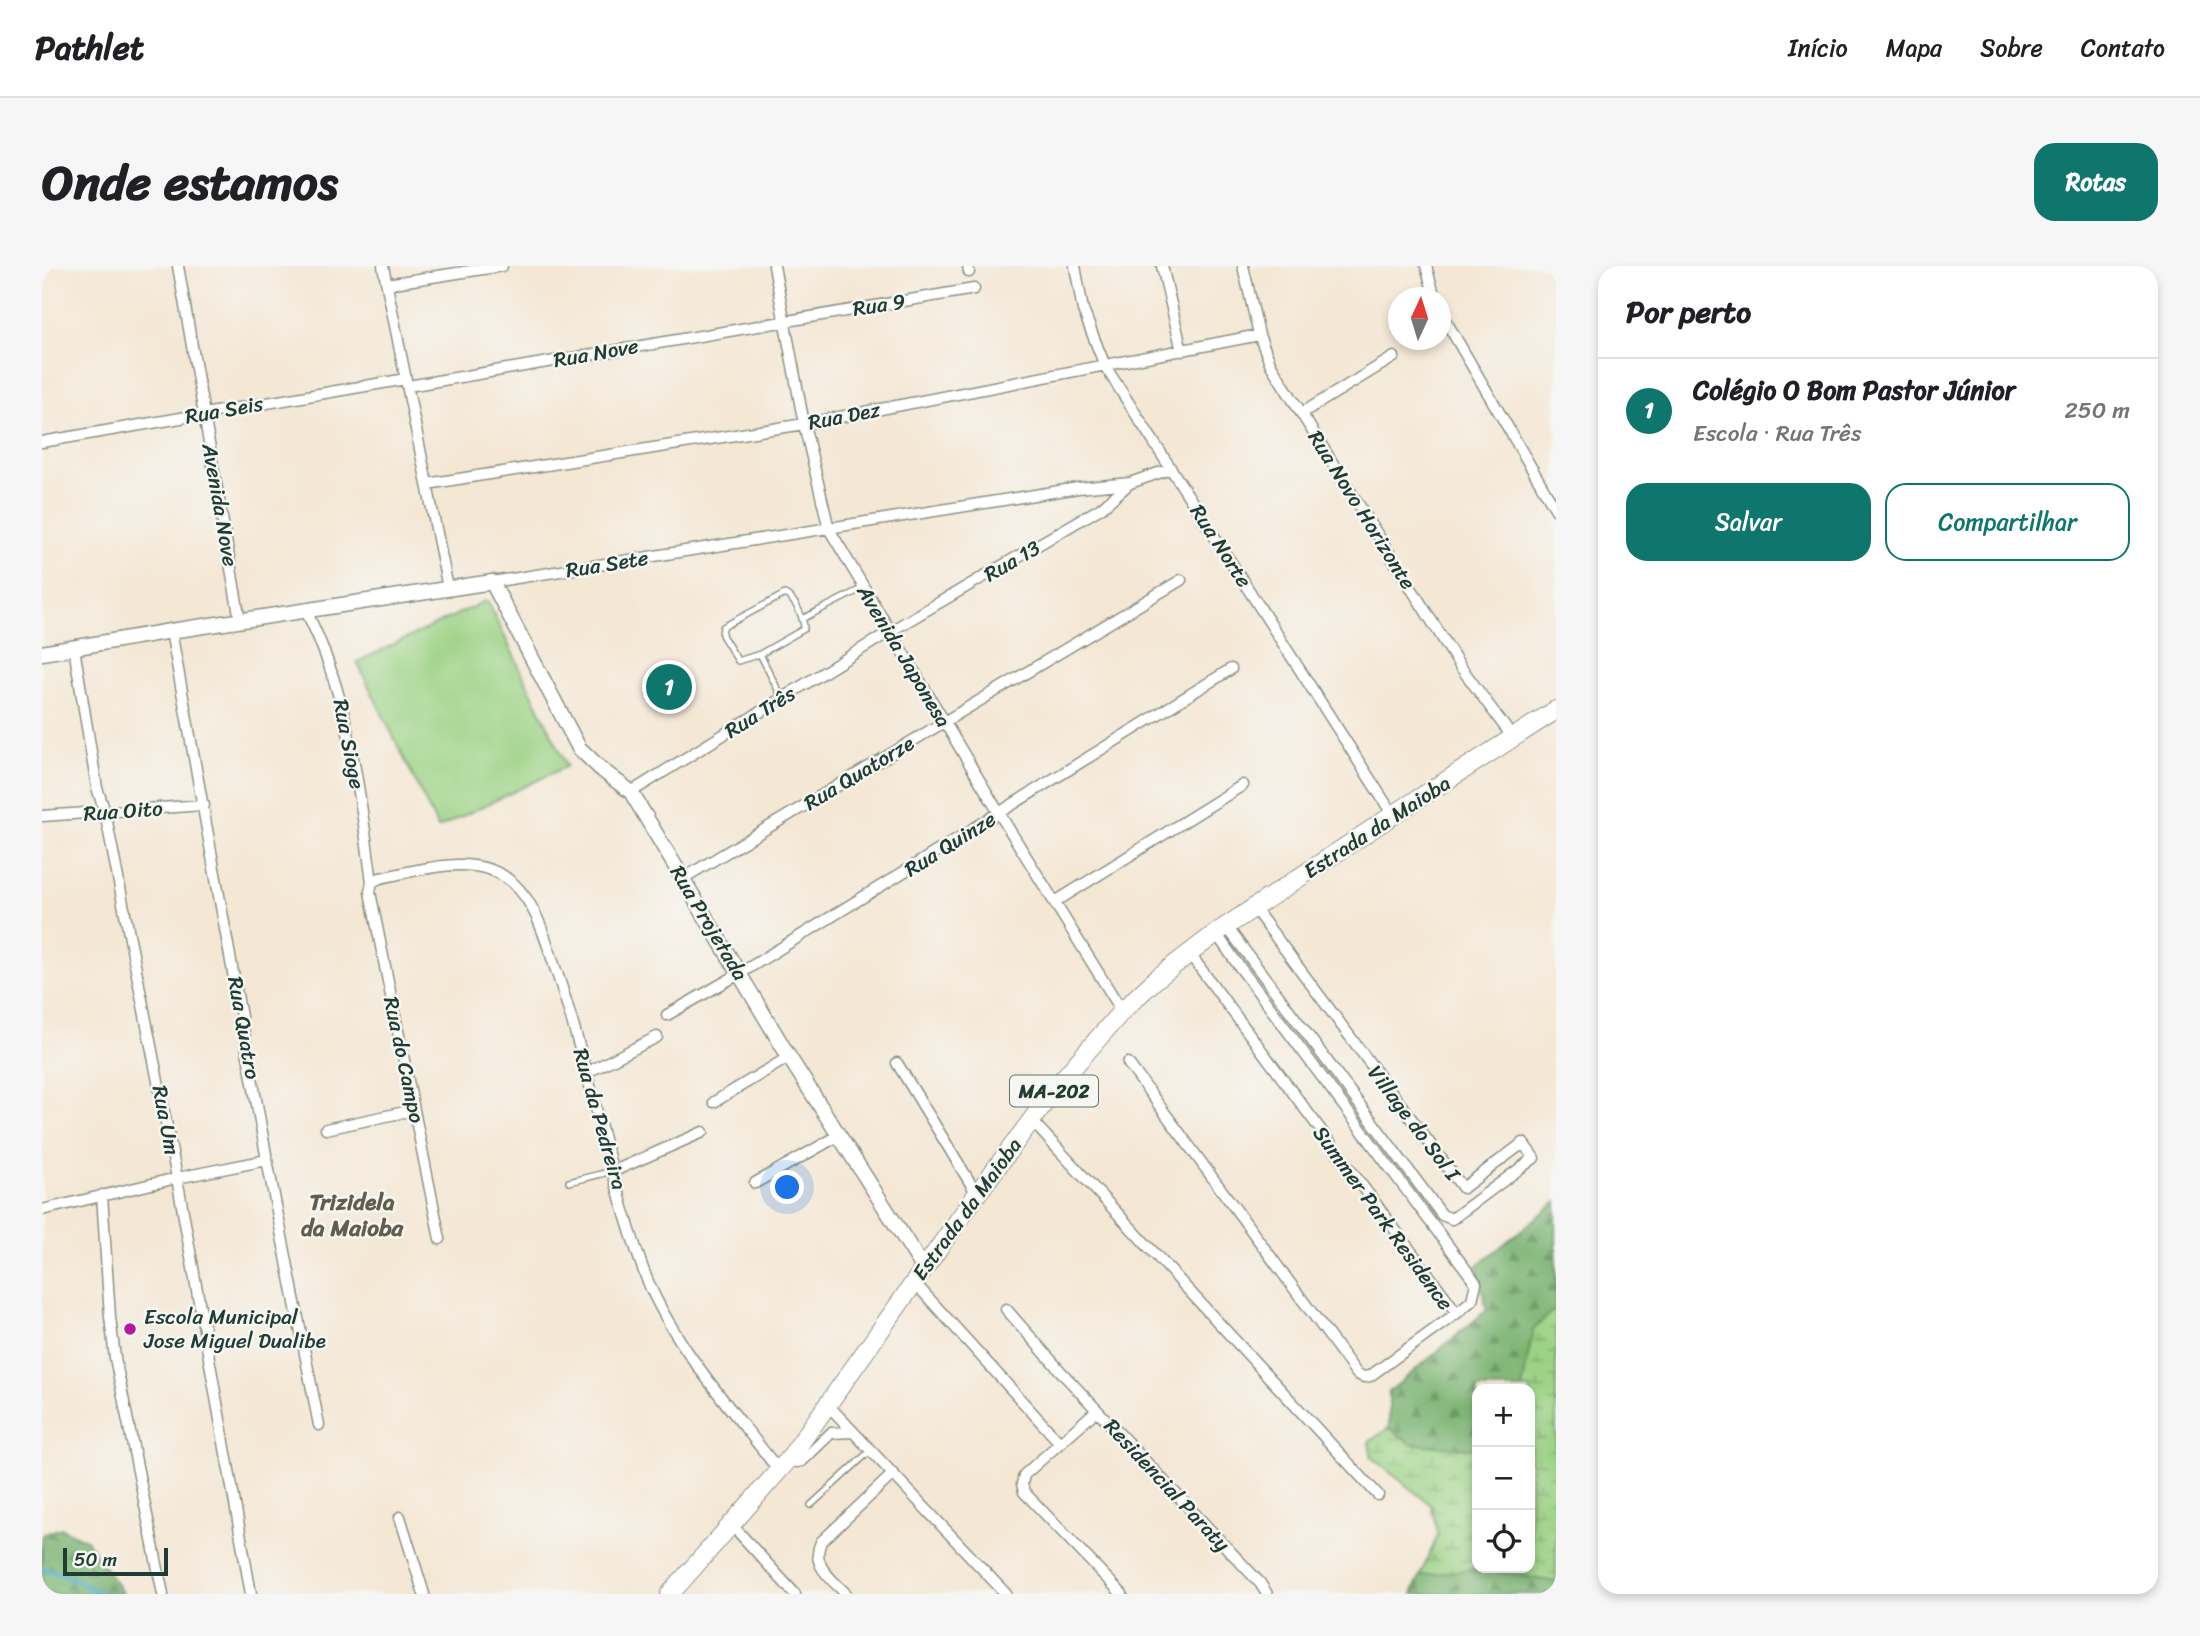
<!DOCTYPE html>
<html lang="pt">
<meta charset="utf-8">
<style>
body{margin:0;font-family:Sriracha,sans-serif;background:#f6f6f6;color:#202124}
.controls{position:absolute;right:21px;bottom:21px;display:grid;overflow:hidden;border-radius:14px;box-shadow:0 4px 10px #0003}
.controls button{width:63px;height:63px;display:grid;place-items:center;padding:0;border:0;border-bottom:2px solid #e0e0e0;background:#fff;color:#202124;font:35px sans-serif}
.compass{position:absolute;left:1346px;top:21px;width:63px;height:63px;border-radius:50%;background:#fff;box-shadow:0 4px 10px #0003;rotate:4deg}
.scale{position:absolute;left:21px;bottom:18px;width:105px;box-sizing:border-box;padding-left:7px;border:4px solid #1f3d34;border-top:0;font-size:19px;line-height:24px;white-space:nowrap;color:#1f3d34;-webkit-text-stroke:5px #f6f6f2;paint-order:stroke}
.you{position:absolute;left:746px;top:922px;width:24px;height:24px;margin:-18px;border:5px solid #fff;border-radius:50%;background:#1a73e8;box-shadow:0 0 0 10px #1a73e833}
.badge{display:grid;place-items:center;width:46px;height:46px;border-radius:50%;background:#0f766e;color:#fff;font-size:23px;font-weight:700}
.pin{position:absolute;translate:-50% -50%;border:4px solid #fff;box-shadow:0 2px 7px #0006}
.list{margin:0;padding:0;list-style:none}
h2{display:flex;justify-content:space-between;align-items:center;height:91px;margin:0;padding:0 28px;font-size:30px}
h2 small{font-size:23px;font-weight:400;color:#757577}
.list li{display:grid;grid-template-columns:46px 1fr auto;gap:21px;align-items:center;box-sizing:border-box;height:105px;padding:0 28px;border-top:2px solid #e0e0e0}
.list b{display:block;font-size:26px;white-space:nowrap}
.list p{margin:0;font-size:23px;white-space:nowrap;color:#757577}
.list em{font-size:23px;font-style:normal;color:#757577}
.actions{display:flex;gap:14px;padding:21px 28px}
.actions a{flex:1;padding:16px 0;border:2px solid #0f766e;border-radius:21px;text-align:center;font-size:24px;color:#0f766e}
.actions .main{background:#0f766e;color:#fff}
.icon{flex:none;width:38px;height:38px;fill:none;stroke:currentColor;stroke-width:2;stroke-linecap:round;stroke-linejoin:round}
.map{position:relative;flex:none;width:1514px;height:1328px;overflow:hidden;border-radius:21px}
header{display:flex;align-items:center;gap:42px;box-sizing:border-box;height:98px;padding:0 35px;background:#fff;border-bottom:2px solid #e0e0e0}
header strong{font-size:33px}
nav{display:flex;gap:38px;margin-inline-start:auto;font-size:24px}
.intro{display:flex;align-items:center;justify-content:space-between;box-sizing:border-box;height:168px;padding:0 42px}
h1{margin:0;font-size:49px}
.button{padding:18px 32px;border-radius:21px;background:#0f766e;color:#fff;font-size:24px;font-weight:700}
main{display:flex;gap:42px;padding:0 42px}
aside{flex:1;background:#fff;border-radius:21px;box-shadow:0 4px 10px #0003}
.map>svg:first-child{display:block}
.grass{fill:#9bd284;stroke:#5d885c;stroke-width:2}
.forest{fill:url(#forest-firs);stroke:#4e7853;stroke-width:2}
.wetland{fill:url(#wetland-marsh);stroke:#5d885c;stroke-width:2}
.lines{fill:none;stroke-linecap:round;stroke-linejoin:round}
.stream{stroke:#48acc8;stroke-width:4.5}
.service-casing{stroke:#8a9284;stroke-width:8}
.minor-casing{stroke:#8a9284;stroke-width:13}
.tertiary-casing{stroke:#8a9284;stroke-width:17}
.primary-casing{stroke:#8a9284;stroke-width:20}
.service{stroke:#fff;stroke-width:5}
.minor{stroke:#fff;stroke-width:10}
.tertiary{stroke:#fff;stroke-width:14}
.primary{stroke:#fff;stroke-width:18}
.poi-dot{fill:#b5179e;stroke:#f6f6f2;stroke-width:2.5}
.labels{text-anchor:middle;stroke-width:5;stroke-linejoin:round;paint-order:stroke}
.shield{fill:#f6f6f2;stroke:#60746d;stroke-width:2}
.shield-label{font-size:19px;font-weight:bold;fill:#1f3d34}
.street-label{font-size:21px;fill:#1f3d34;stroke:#f6f6f2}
.poi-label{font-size:21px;fill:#1f3d34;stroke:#f6f6f2;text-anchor:start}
.neighbourhood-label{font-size:23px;font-weight:bold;fill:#635d4e;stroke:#f6f6f2}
</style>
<header>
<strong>Pathlet</strong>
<nav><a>Início</a><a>Mapa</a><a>Sobre</a><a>Contato</a></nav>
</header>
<div class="intro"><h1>Onde estamos</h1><a class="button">Rotas</a></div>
<main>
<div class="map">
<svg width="1514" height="1328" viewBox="0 0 1514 1328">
<defs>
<pattern id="forest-firs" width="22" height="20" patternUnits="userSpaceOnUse" patternTransform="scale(1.75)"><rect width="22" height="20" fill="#7cb472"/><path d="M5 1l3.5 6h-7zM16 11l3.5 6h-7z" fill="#65945e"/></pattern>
<pattern id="wetland-marsh" width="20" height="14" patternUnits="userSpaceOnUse" patternTransform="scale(1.75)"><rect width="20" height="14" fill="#9bd284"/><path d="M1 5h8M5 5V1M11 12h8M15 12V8" fill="none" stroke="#7eac6d"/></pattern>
</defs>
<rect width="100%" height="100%" fill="#f6f6f2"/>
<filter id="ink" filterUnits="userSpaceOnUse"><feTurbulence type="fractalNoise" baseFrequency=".0143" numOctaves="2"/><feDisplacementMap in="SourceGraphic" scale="14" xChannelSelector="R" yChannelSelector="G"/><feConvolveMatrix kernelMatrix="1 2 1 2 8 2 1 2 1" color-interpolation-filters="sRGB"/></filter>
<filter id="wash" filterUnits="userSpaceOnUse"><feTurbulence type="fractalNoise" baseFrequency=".00686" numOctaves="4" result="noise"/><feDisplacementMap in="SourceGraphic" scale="28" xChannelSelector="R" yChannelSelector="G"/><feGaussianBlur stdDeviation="1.57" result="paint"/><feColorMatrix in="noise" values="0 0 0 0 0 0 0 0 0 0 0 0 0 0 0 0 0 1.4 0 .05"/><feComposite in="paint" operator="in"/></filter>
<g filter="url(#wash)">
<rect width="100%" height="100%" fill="#f4e7d4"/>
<path class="grass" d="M445,334l80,166 -129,62 -81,-166z"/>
<path class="forest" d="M1514,936v110l-5,1 -29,76h-45v60l-65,-5 -23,-16v-36l98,-82 -10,-44z
M19,1262l25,12 37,54h-81v-59z
M1435,1302l79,14v12h-144l8,-18z"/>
<path class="wetland" d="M1509,1046h5v270l-76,-14h50v-179h-8l11,-59z
M1347,1162l23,16 65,5v119l-57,8 18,-41 -7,-30 -59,-47 -3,-16z"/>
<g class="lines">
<path class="stream" d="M0,1302l27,9 33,17"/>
</g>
</g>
<g filter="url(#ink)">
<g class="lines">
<defs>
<path id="service" d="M743,328c10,5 19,24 19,35l-44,25 -22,7 -16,-26 1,-8z
M760,353l61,-31
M718,388l22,44
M527,916l44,-11
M769,1239l59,-54"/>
<path id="minor" d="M136,0l62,354
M341,0l65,322
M732,0l30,158 25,105 170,284 123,198
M926,0l1,6
M1033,0l8,44 22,56 288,449
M1120,0l20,85
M1201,0l16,69 12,30 189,301 53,72
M1384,0l9,32
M345,18l115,-18
M1398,45l116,199
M366,120l566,-97
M1260,147l92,-56
M0,176l364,-63
M385,218l377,-60 455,-89
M450,316l586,-94 52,-5 40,-14
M264,345c43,84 53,178 66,271l-2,10 70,347
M129,365l96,529 52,265
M32,382l23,140 8,24 72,366 74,416
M589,526l258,-160 212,-124 29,-25
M0,550l162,-11
M640,613l499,-299
M330,616l8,-4c41,-8 97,-27 133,5 25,23 33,59 44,90 33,97 51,199 86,296 26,72 90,141 136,202
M1013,636l188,-117
M1185,661l215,288 10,4 82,-61 -11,-15 -60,45 -209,-280
M1174,667l20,29 240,321 -4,17 -15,13
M625,749l72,-41 492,-305
M855,797l80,131
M1086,797l229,311 7,3 6,-1 87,-63 -268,-360
M546,806l69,-35
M672,836l75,-45
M990,855l346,374
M284,863l88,-19
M572,905l89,-39
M713,917l83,-47
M60,929l8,122 5,41 48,236
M0,944l135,-32 90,-18
M872,1016l146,161
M964,1043l58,66 196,208 7,11
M786,1139l178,189
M1055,1144l-73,65 -2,9 2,8 98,102
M747,1193l8,3 5,-1 29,-28 22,-1
M358,1251l24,77
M690,1259l63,69
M804,1328c-14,-15 -36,-29 -25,-52l71,-67"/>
<path id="tertiary" d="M0,387l129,-22 321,-49 87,166 23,22 29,22 158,265 135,212"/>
<path id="primary" d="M628,1328l119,-135 188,-265 79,-107 66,-76 34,-32 60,-46 177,-118 163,-105"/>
</defs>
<use href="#service" class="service-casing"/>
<use href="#minor" class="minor-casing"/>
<use href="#tertiary" class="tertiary-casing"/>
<use href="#primary" class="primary-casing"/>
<use href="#service" class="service"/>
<use href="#minor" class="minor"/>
<use href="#tertiary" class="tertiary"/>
<use href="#primary" class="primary"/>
</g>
</g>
<circle class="poi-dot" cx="88" cy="1063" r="7"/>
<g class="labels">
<rect class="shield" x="968" y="809.5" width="88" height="31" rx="5"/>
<g class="shield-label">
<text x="1012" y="832">MA-202</text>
</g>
<g class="street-label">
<text transform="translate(837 39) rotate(-9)" y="7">Rua 9</text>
<text transform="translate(554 87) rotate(-10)" y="7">Rua Nove</text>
<text transform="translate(182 144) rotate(-10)" y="7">Rua Seis</text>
<text transform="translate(802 150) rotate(-11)" y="7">Rua Dez</text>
<text transform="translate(178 239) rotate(80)" y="7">Avenida Nove</text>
<text transform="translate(1320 244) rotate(58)" y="7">Rua Novo Horizonte</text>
<text transform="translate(1179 280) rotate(57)" y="7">Rua Norte</text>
<text transform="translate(970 295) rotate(-30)" y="7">Rua 13</text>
<text transform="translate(565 298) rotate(-9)" y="7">Rua Sete</text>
<text transform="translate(862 390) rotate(59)" y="7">Avenida Japonesa</text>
<text transform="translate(718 446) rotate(-32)" y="7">Rua Três</text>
<text transform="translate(307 478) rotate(79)" y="7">Rua Sioge</text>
<text transform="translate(817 507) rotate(-31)" y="7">Rua Quatorze</text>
<text transform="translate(81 545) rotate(-4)" y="7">Rua Oito</text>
<text transform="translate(1335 561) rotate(-33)" y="7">Estrada da Maioba</text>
<text transform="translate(908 578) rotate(-32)" y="7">Rua Quinze</text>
<text transform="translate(667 657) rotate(59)" y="7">Rua Projetada</text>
<text transform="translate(202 762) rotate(80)" y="7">Rua Quatro</text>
<text transform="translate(362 794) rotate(78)" y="7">Rua do Campo</text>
<text transform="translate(558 853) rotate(74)" y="7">Rua da Pedreira</text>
<text transform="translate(124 854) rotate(79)" y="7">Rua Um</text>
<text transform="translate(1372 857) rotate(53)" y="7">Village do Sol I</text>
<text transform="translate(925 943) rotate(-54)" y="7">Estrada da Maioba</text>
<text transform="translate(1341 952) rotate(54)" y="7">Summer Park Residence</text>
<text transform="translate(1125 1219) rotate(47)" y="7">Residencial Paraty</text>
</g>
<g class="poi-label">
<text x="102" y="1058">Escola Municipal<tspan x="102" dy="24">Jose Miguel Dualibe</tspan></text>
</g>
<g class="neighbourhood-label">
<text x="310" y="944">Trizidela<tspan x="310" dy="26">da Maioba</tspan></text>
</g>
</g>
</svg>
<div class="controls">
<button>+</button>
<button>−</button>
<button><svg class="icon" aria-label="locate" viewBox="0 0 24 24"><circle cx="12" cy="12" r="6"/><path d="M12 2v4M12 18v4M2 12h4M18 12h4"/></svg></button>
</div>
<svg class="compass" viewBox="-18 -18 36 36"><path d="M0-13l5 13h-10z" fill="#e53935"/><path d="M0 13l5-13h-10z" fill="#757577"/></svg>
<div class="scale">50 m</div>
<div class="you"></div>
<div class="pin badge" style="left:627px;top:421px">1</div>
</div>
<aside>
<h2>Por perto<small></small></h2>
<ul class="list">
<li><span class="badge">1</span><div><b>Colégio O Bom Pastor Júnior</b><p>Escola · Rua Três</p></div><em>250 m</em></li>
</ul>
<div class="actions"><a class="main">Salvar</a><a>Compartilhar</a></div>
</aside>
</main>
